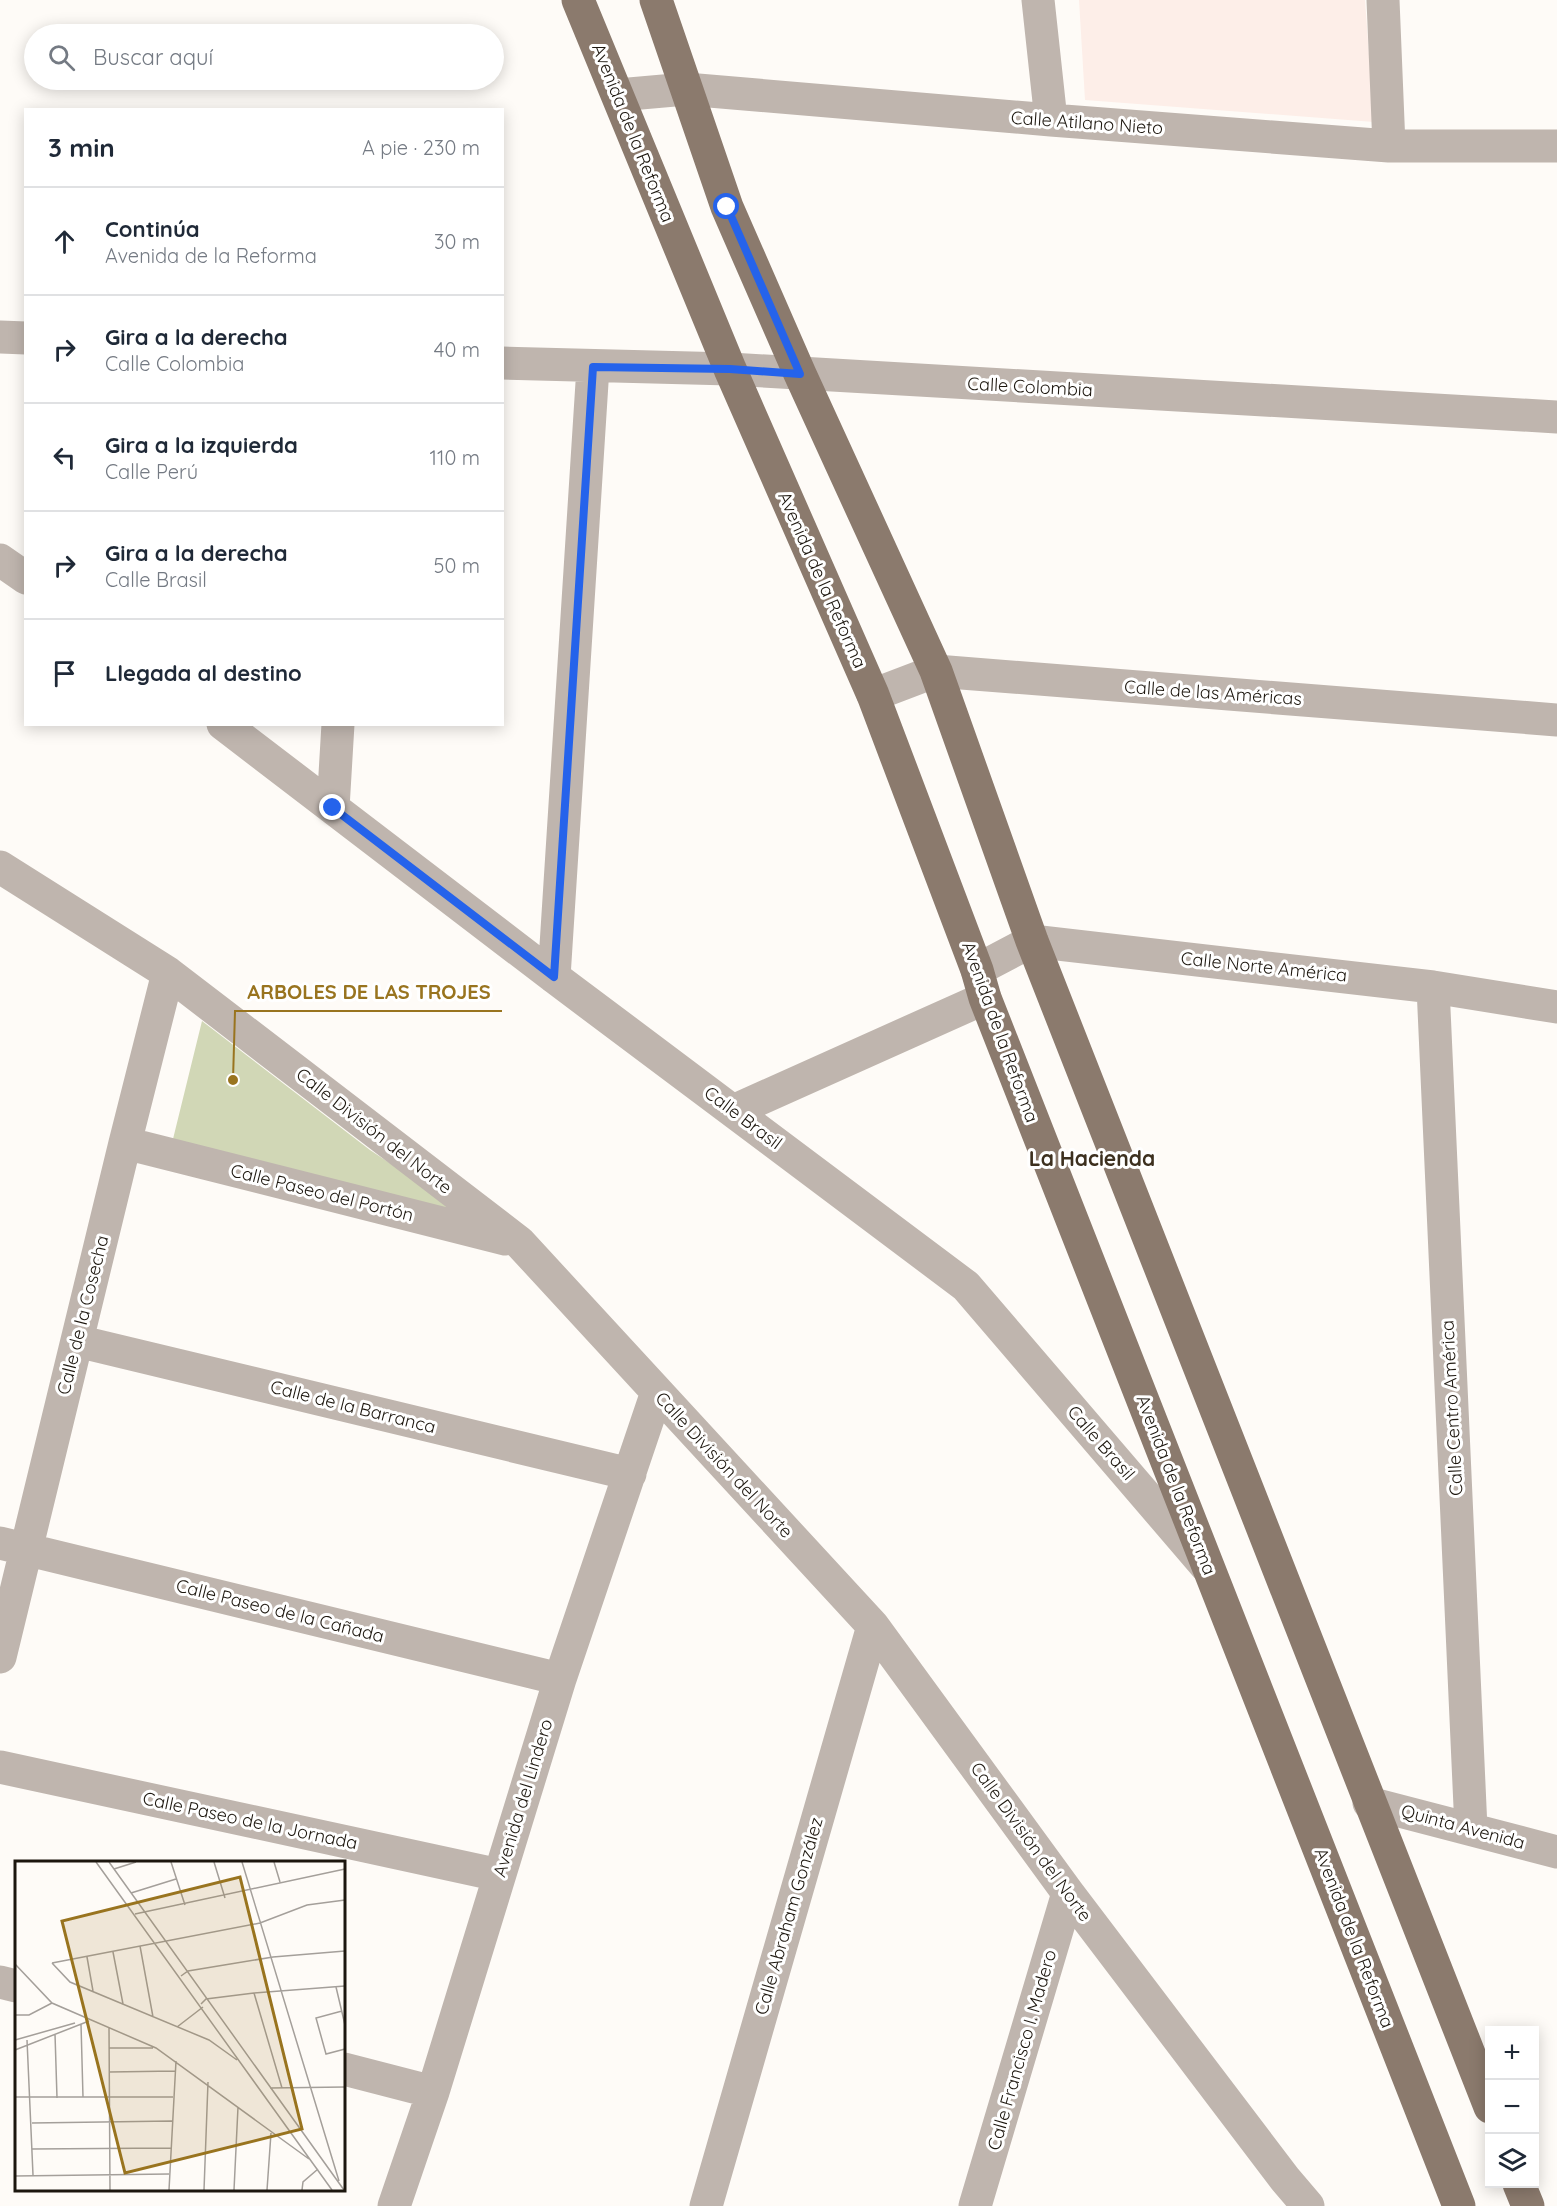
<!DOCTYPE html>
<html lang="es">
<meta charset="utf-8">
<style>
body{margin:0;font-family:Quicksand,sans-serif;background:#f2f2f3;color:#1f2937}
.controls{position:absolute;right:18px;bottom:18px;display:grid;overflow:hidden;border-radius:0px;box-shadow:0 3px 15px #0003}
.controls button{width:54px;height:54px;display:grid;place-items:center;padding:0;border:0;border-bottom:2px solid #e0e1e3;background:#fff;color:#1f2937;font:30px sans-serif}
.stop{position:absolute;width:18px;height:18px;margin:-14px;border:4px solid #2563eb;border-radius:50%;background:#fff}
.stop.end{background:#2563eb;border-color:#fff;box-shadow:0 2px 6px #0008}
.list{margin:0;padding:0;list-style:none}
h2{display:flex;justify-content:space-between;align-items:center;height:78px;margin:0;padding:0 24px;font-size:26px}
h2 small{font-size:20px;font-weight:400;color:#747a83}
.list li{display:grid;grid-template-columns:39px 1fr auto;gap:18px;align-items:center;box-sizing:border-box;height:108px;padding:0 24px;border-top:2px solid #e0e1e3}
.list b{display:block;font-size:22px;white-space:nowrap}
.list p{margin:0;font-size:20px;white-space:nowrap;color:#747a83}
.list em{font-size:20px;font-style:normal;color:#747a83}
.icon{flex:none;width:33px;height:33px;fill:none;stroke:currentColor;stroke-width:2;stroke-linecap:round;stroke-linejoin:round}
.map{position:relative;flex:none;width:1557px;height:2206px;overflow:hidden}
.search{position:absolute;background:#fff;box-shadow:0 3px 15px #0003;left:24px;top:24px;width:480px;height:66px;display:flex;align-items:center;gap:15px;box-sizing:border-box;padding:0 21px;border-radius:33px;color:#747a83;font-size:22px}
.panel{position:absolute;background:#fff;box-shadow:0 3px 15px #0003;left:24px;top:108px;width:480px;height:618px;border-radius:0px}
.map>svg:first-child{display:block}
.education{fill:#fdeee8}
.green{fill:#d1d7b6}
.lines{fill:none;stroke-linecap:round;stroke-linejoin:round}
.minor{stroke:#bfb5ae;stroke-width:33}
.major{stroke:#8b7a6d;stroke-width:33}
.route{stroke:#2563eb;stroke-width:8}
.labels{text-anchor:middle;stroke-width:6;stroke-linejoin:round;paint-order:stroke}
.street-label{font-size:18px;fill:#1c160e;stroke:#fff}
.quarter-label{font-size:21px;font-weight:bold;fill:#3d301f;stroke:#fff}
.inset-road{fill:none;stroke:#a49f9a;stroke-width:1.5}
.view{fill:#99741f;fill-opacity:0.15;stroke:#99741f;stroke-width:3}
.inset-edge{fill:none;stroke:#1c160e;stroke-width:3}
.leader{fill:none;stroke:#99741f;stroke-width:2}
.callout-dot{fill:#99741f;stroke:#fff;stroke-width:2}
.callout-label{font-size:20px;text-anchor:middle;font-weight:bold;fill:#99741f;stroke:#fff;stroke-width:6;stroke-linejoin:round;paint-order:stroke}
</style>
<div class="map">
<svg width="1557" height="2206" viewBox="0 0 1557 2206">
<rect width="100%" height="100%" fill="#fefbf7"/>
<path class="education" d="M1079,0h286l9,122 -289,-22z"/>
<path class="green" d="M202,1021l168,129 116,77 -313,-88z"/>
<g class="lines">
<path class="minor" d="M1038,0l13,120
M1383,0l6,146
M618,95l68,-6 365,31 338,26h168
M0,337l26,1
M502,363l228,6 827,48
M0,560l26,18
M873,695l63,-24 621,49
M223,724l331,253 412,309 240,280
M333,808l5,-84
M0,867l168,106 351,269 354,384 195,267 217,286 23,27
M977,970l55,-29 401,46 124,20
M554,977l39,-610
M1433,987l38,842
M733,1111l252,-113
M125,1143l380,96
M77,1341l553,133
M0,1543l560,136
M0,1657l125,-514 43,-170
M0,1767l499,108
M1369,1803l188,49
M0,1982l16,4
M344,2069l89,23
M394,2206l39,-114 127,-413 97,-287
M706,2206l167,-580
M975,2206l93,-313"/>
<path class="major" d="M578,0l152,369 143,326 104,275 8,28 474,1208
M656,0l71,207 73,167 136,297 96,270 458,1166
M1519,2184l9,22"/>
</g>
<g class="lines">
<path class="route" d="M333,808l221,169 39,-610 137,2 70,5 -73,-167"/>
</g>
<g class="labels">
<g class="street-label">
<text transform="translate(1087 123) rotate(4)" y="6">Calle Atilano Nieto</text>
<text transform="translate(633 133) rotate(68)" y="6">Avenida de la Reforma</text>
<text transform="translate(1030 387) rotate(3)" y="6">Calle Colombia</text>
<text transform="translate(822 580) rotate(66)" y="6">Avenida de la Reforma</text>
<text transform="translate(1213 693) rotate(4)" y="6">Calle de las Américas</text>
<text transform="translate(1264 967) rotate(6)" y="6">Calle Norte América</text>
<text transform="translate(1000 1032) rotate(70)" y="6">Avenida de la Reforma</text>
<text transform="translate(743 1118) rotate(37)" y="6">Calle Brasil</text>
<text transform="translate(374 1131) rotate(38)" y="6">Calle División del Norte</text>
<text transform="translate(322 1193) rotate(14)" y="6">Calle Paseo del Portón</text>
<text transform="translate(83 1315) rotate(-76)" y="6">Calle de la Cosecha</text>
<text transform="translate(353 1407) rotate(14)" y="6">Calle de la Barranca</text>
<text transform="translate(1452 1408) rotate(-93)" y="6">Calle Centro América</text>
<text transform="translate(1101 1443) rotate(49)" y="6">Calle Brasil</text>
<text transform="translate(724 1465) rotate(47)" y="6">Calle División del Norte</text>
<text transform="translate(1176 1485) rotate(69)" y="6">Avenida de la Reforma</text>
<text transform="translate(280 1611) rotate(14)" y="6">Calle Paseo de la Cañada</text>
<text transform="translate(523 1798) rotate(-73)" y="6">Avenida del Lindero</text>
<text transform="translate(250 1821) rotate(12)" y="6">Calle Paseo de la Jornada</text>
<text transform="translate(1463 1827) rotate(15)" y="6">Quinta Avenida</text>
<text transform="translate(1031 1842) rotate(54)" y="6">Calle División del Norte</text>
<text transform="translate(789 1916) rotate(-74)" y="6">Calle Abraham González</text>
<text transform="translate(1354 1938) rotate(69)" y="6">Avenida de la Reforma</text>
<text transform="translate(1022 2050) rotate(-74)" y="6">Calle Francisco I. Madero</text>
</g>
<g class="quarter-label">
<text x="1092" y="1166">La Hacienda</text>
</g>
</g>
<g transform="translate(15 1861)">
<rect width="330" height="330" fill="#fefbf7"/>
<path class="inset-road" d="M81,1l236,328M94,1l235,328M156,1l14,43M199,1l11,36M227,1l97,319M259,1l6,20M99,8l22,-7M116,32l45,-14M120,53l210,-45M125,85l13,71M98,91l10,52M72,96l6,34M37,102l208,-40 47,-18 38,-5M37,102l18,19 139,58 28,20M0,103l37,39 104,45 153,111M166,115l7,-5 85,-14 72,-6M321,126l9,38M239,132l28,95M186,143l5,-5 48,-6 91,-7M327,150l-26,7 10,36 19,-5M0,154h14l23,-12M66,163l2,73M94,166l1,163M162,166l26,-20M40,173l2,64M0,179l60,-17M12,179l6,135M94,187h44M0,189l74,-29M94,211l67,-1M255,227l75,-1M0,236h158M17,262l140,-2M17,288l139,-1M0,315l154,-2M154,329l7,-129M189,329l4,-108M219,329l4,-83M252,329l4,-57M287,329l1,-8 15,-13"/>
<path class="view" d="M225,16l62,252 -177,44 -63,-252z"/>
<rect width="330" height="330" class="inset-edge"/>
</g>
<path class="leader" d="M233 1080L235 1011H502"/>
<circle class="callout-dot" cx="233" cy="1080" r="6"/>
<g class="callout-label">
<text x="369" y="999">ARBOLES DE LAS TROJES</text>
</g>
</svg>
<div class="controls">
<button>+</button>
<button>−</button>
<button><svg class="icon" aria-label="layers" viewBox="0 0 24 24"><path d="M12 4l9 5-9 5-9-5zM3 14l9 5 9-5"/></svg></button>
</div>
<div class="stop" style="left:727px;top:207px"></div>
<div class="stop end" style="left:333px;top:808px"></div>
<div class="search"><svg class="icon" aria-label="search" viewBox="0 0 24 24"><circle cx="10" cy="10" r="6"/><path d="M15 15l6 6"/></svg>Buscar aquí</div>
<section class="panel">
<h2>3 min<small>A pie · 230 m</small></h2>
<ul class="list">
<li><svg class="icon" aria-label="ahead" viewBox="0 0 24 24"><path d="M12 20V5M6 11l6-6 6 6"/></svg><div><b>Continúa</b><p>Avenida de la Reforma</p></div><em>30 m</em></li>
<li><svg class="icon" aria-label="right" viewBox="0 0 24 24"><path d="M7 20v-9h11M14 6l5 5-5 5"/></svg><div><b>Gira a la derecha</b><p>Calle Colombia</p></div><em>40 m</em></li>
<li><svg class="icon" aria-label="left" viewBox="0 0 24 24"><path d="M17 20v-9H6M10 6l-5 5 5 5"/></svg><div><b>Gira a la izquierda</b><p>Calle Perú</p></div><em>110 m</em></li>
<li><svg class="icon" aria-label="right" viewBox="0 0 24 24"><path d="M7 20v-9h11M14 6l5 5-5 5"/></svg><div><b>Gira a la derecha</b><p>Calle Brasil</p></div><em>50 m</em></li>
<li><svg class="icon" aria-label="arrive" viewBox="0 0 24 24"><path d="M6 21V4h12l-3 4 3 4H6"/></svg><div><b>Llegada al destino</b></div></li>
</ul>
</section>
</div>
